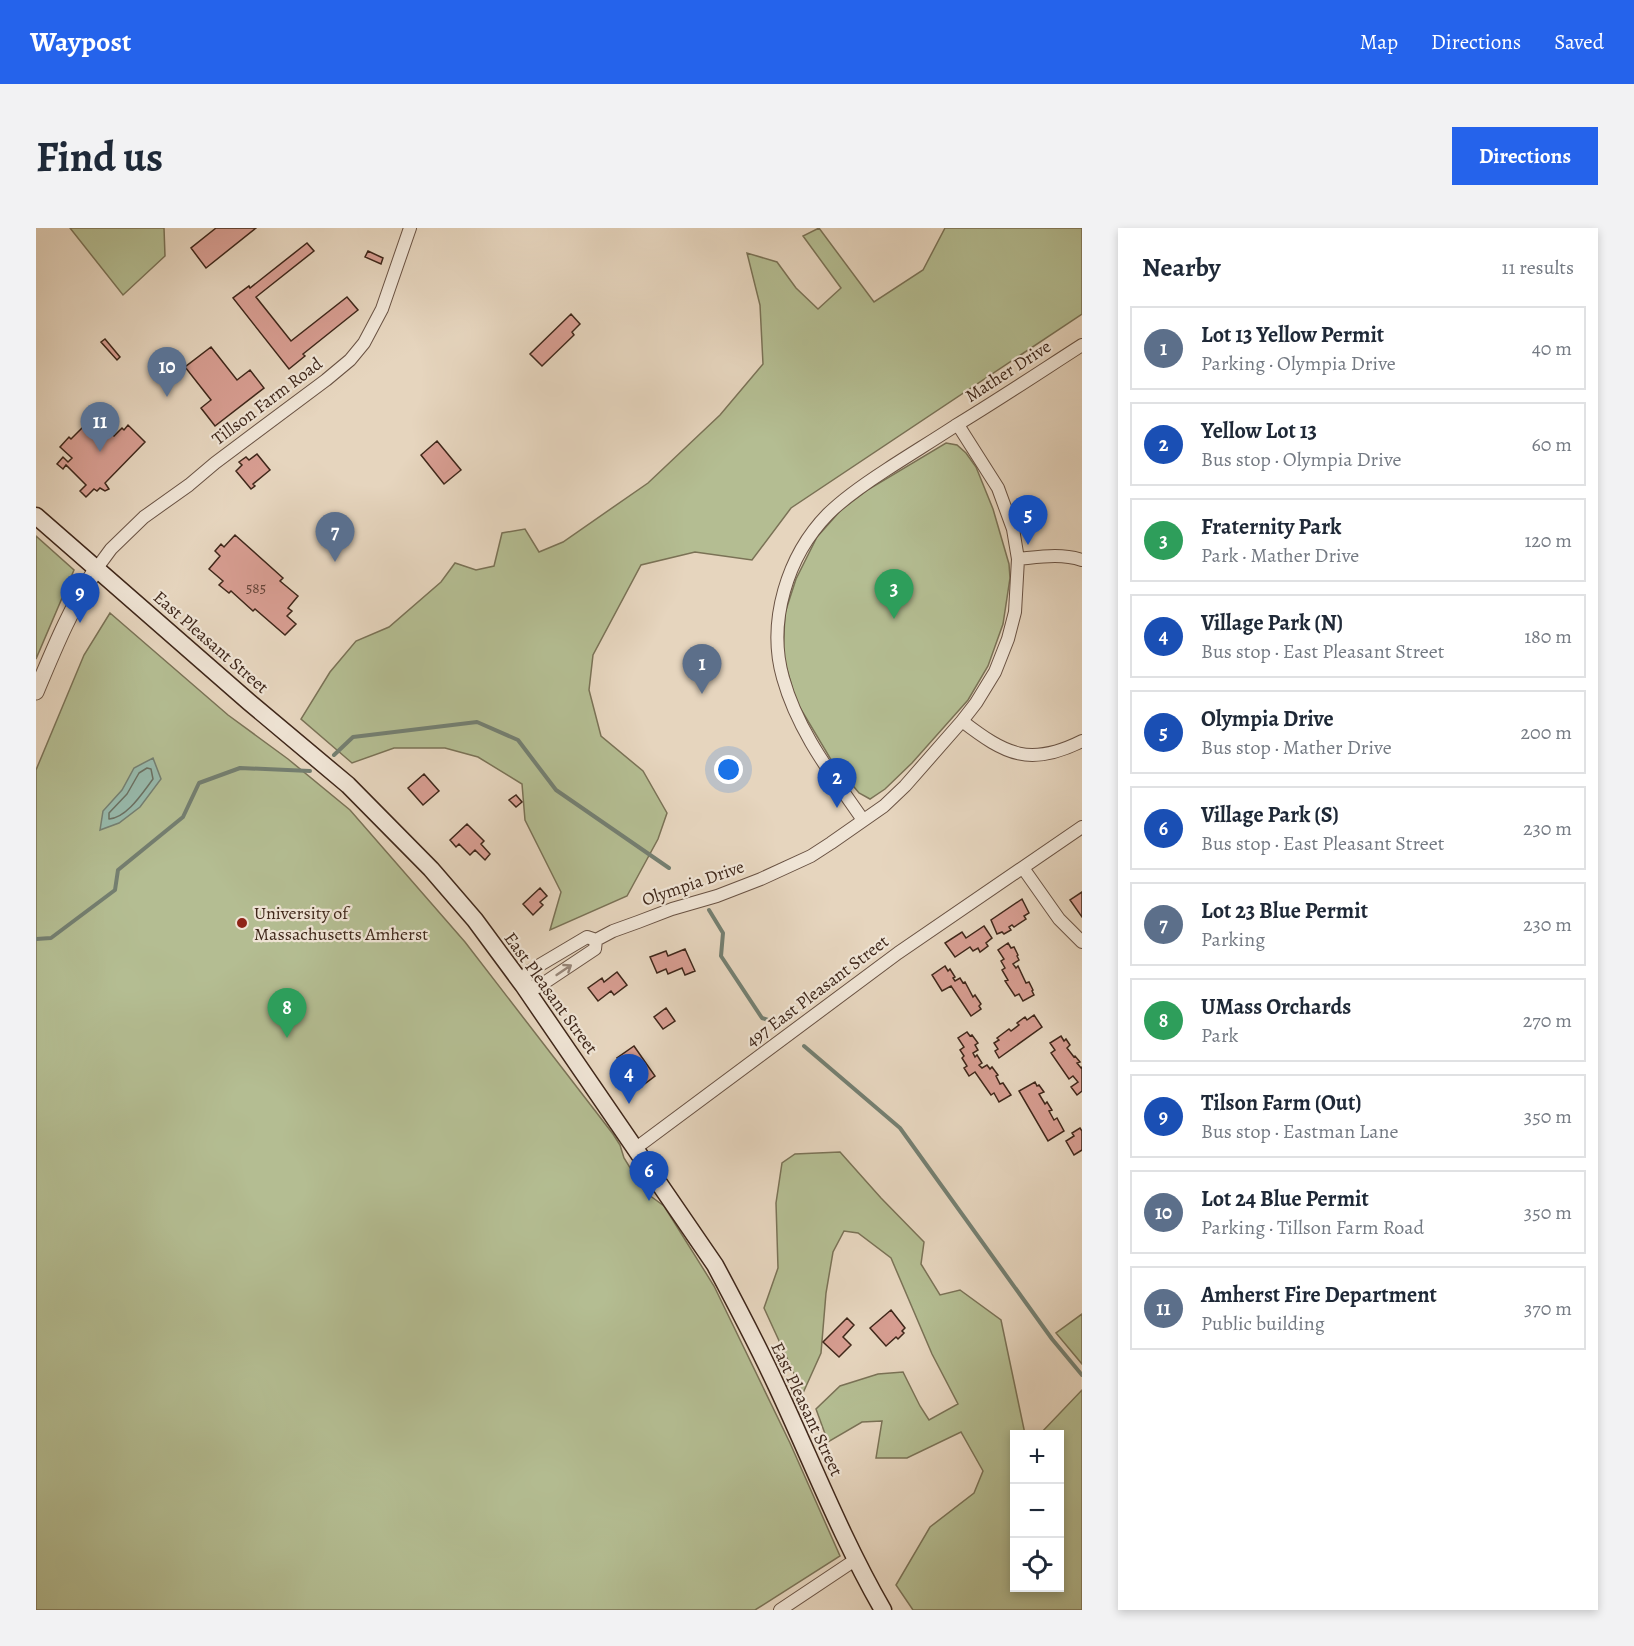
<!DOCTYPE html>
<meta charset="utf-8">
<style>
body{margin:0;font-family:Alegreya,serif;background:#f2f2f3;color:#1f2937}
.controls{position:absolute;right:18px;bottom:18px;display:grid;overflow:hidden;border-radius:0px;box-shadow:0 3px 9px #0003}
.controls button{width:54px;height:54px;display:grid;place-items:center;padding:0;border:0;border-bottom:2px solid #e0e1e3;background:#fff;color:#1f2937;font:30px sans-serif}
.you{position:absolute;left:693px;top:542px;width:21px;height:21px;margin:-15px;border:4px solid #fff;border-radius:50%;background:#1a73e8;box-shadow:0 0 0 9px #1a73e833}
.badge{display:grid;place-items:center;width:39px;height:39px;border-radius:50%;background:#2563eb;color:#fff;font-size:20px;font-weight:700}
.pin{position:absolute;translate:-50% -50px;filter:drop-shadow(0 2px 3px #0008)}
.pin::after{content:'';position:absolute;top:32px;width:21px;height:18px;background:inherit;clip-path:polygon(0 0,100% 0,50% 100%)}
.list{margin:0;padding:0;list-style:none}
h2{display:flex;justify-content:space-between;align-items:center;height:78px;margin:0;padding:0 24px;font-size:26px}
h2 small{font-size:20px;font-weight:400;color:#747a83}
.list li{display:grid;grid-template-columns:39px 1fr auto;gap:18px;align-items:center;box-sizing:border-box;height:84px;margin:0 12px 12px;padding:0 12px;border:2px solid #e0e1e3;border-radius:0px}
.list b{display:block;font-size:22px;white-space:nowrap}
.list p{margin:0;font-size:20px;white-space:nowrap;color:#747a83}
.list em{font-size:20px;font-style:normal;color:#747a83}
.icon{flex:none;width:33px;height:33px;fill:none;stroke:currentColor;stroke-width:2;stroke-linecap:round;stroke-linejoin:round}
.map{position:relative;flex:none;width:1046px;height:1382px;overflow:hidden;border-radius:0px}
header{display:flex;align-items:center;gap:36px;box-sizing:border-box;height:84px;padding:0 30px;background:#2563eb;color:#fff}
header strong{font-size:28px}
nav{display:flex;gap:33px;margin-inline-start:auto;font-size:21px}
.intro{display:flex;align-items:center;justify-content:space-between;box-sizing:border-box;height:144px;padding:0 36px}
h1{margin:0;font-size:42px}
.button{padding:15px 27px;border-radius:0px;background:#2563eb;color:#fff;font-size:21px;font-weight:700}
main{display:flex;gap:36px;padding:0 36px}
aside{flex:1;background:#fff;border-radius:0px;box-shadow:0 3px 9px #0003}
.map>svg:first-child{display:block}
.green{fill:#b4bd92;stroke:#7a7256;stroke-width:1.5}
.water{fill:#97b9ab;stroke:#747f71;stroke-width:1.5}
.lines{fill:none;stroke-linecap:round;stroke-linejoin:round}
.shore{stroke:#6b7062;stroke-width:1.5}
.stream{stroke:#747f71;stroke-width:4}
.building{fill:#d79d91;stroke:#3f271a;stroke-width:1.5}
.minor-casing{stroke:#695243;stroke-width:14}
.tertiary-casing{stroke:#695243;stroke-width:17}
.secondary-casing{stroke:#3f271a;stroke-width:19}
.minor{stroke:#efe4d5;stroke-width:12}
.tertiary{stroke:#efe4d5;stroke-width:15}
.secondary{stroke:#efe4d5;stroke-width:16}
.oneway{stroke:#978678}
.poi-dot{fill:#8f2418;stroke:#efe4d5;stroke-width:2}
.labels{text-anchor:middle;stroke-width:4.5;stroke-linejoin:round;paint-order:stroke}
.number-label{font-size:15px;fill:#654438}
.street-label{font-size:18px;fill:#3f271a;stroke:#efe4d5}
.poi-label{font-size:18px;fill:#3f271a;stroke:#efe4d5;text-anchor:start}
</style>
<header>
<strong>Waypost</strong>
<nav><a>Map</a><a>Directions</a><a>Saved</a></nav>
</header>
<div class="intro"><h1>Find us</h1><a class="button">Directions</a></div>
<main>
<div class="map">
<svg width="1046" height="1382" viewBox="0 0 1046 1382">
<rect width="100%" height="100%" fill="#e6d5be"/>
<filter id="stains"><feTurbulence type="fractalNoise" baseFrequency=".00333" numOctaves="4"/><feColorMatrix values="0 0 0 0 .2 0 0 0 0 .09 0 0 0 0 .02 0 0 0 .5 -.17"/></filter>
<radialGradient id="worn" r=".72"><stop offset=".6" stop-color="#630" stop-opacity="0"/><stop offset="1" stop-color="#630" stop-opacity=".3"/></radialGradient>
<path class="green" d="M34,0h94l1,28 -42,39z
M783,0l55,74 49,-32 22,-42h137v86l-291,194 -39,52 -57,-8 -54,13 -48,90 -4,35 12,46 42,35 24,42 -9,26 -31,57 -77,34 11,-38 -36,-72 -3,-36 -44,-27 -33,-9h-51l-42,15 -51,-44 29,-47 26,-31 33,-14 52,-45 14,-19 21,7 18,-4 8,-33 23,-4 14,23 24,-10 85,-59 72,-68 43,-51 -3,-59 -13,-52 30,9 19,26 22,21 23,-21 -38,-52z
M910,215l11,2 9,8 10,14 17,42 16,55 1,14 -7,46 -15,42 -20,34 -56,63 -27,26 -15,10 -11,-6 -29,-35 -34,-57 -13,-45 2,-43 11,-34 21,-42 24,-27 28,-21z
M0,308l38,34 -38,89z
M74,385l118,102 60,44 62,51 115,132 148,192 7,11 4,13 21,34 19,14 50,80 76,157 50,113 -85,54h-719v-840l48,-115z
M804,924l41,46 43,44 -3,22 19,31 20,-5 41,30 24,114h-11v154h45v-154h-19l42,-44v220h-169l-17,-25 34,-58 44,-34 9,-22 -22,-39 -54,26h-31l6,-37 -20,1 -34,20 -12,-33 24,-23 38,-12 25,-2 17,34 9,14 29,-16 -26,-50 -41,-96 -33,-25 -14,-2 -11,21 -7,41 -5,60 -18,40 -39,-85 14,-40 -2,-65 6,-40 13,-9z
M1046,1086v50l-26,-31z"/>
<path class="water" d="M117,530l8,21 -21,28 -21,16 -19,7 3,-19 19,-21 12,-22z"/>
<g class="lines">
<path class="shore" d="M111,540l4,1 2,10c-10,13 -26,39 -44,40v-6l18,-19 12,-21z"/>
<path class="stream" d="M298,527l19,-18 124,-15 41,18 38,50 113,78
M673,682l14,23 -2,23 41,62 9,3
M0,711l15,-1 64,-48 3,-20 65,-53 16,-34 41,-15 70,3
M768,818l96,82 152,211 30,36"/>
</g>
<path class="building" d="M180,0h40l-50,40 -15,-20z
M271,15l7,8 -58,46 35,44 56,-44 11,13 -55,44 2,2 -16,13 -56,-71 16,-12 1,2z
M332,23l15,7 -2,6 -16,-7z
M535,86l9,10 -8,8 2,3 -32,31 -12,-12z
M69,111l15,18 -3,3 -16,-18z
M175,119l26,33 13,-10 14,18 -49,38 -14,-18 10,-8 -26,-33z
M54,186l24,22 8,-8 2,2 4,-5 17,17 -40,41 4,6 -4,2 -5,-3 -3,3 -3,-2 -8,8 -6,-6 6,-6 -20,-20 -3,4 -6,-5 6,-7 5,5 4,-4 -12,-11 9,-10 2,2 14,-14 -3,-3z
M401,213l24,29 -17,14 -23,-29z
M221,226l13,16 -17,14 2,2 -4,3 -15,-18 6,-6 -3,-3 7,-5 3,3z
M199,307l48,43 -3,3 18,15 -10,12 4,3 -5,5 9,8 -11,11 -30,-26 -2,2 -22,-20 -2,2 -10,-8 4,-4 -14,-12 11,-13 -5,-5 6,-7 3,3z
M388,546l15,17 -16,14 -15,-17z
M480,567l6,7 -6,5 -7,-7z
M431,596l17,17 -3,3 9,10 -5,6 -10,-10 -5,5 -11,-11 -3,3 -6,-7z
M504,660l7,8 -7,6 3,3 -10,10 -10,-11z
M1046,664v25l-12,-17z
M986,671l7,14 -5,3 2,3 -12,8 -2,-2 -3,2 2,3 -7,4 -2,-2 -5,2 -6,-14z
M948,698l8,12 -6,5 2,3 -8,6 -2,-4 -5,3 -3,-4 -15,10 -10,-14 17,-11 4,6z
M972,715l3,5 3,-1 4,8 -1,1 2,4 -6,4 3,4 2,-2 8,17 3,-1 4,8 -1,1 2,4 -11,6 -4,-7 -4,2 -10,-15 3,-1 -6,-10 3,-2 -4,-7 3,-2 -6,-9z
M649,721l10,22 -10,4 -3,-7 -14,6 -2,-5 -9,4 -7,-16 16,-6 2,5z
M909,738l3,5 2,-2 5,8 -2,1 2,3 5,-3 3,5 2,-1 8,15 2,-2 6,9 -2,2 2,3 -10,7 -20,-30 -9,5 -10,-16z
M581,744l10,13 -13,10 -3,-4 -13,10 -10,-13 14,-10 2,4z
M630,780l9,13 -12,8 -9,-12z
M998,787l8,12 -43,31 -4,-7 3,-2 -4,-6 5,-3 -2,-2 12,-9 2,2 8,-6 -2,-2 8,-6 2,3z
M931,804l3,4 2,-1 6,8 -3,2 3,5 -5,3 2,4 2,-2 5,8 -3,2 3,3 5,-3 3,4 2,-2 6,8 -2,1 4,8 3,-1 8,12 -12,7 -5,-9 -3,2 -16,-23 -6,4 -5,-8 3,-2 -5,-8 2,-2 -4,-6 4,-3 -6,-9z
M1025,808l3,5 2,-2 4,6 -3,3 7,9 1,-1 5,6 -3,1 4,5 1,-1v24l-5,4 -6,-8 7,-5 -5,-6 -4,3 -18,-26 4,-3 -5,-7z
M598,818l21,30 -13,10 -14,-19 -2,2 -9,-11z
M999,854l2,4 2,-1 5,7 -5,2 6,10 2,-2 5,8 -3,1 5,9 3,-2 7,13 -16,10 -29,-50z
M1044,900l2,3v19l-8,5 -8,-14 8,-5 -2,-3z
M855,1082l14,18 -3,3 2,2 -6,6 -2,-2 -10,9 -16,-18z
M811,1090l7,7 -11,12 8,8 -12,12 -16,-15z"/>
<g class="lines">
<defs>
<path id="minor" d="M982,331c21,-2 43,-6 64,1
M61,340l14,-19 33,-32 45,-32 26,-22 111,-83 24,-20 14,-17 18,-34 28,-81
M926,493c44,34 68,46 120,20
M827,592c-31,-45 -65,-88 -80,-142 -16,-56 4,-122 45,-164 17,-17 38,-31 58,-44 23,-15 46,-29 69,-44 43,-26 85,-54 127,-81
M987,640l36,51 23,23
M560,712l-1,9 -57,38 -15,-2 5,-13 59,-35 9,3 17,-9 25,-9 34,-13 45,-13 44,-17 50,-23 20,-13 53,-37 21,-20 57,-65 14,-18 19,-31 13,-33 7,-27 3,-53 -5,-30 -15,-41 -40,-63
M600,920l262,-195 184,-126
M744,1382l75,-50"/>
<path id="tertiary" d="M0,464c18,-43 35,-85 61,-124"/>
<path id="secondary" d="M0,288l213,186 99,83 83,84 44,51 48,65 192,280c22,41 43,81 62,122 35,75 65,152 106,223"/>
</defs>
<use href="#minor" class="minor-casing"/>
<use href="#tertiary" class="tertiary-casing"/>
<use href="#secondary" class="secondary-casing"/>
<use href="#minor" class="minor"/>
<use href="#tertiary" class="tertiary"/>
<use href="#secondary" class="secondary"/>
</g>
<defs><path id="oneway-shaft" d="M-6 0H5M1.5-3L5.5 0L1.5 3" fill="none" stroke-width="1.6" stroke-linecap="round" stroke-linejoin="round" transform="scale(1.5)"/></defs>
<use class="oneway" href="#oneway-shaft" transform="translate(528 742) rotate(-34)"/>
<circle class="poi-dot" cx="206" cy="695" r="6"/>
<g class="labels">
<g class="number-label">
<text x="220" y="365">585</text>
</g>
<g class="street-label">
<text transform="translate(972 143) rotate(-33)" y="6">Mather Drive</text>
<text transform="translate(231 173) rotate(-37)" y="6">Tillson Farm Road</text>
<text transform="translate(175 414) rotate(41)" y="6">East Pleasant Street</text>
<text transform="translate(657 655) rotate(-19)" y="6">Olympia Drive</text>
<text transform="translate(781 763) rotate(-37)" y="6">497 East Pleasant Street</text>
<text transform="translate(515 765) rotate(54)" y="6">East Pleasant Street</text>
<text transform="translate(771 1181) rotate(65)" y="6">East Pleasant Street</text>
</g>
<g class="poi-label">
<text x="218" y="691">University of<tspan x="218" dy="21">Massachusetts Amherst</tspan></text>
</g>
</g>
<rect width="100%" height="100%" filter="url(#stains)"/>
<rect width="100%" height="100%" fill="url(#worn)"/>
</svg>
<div class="controls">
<button>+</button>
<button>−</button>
<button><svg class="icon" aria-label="locate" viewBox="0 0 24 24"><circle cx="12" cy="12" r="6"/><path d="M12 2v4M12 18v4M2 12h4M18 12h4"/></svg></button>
</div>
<div class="you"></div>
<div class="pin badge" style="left:666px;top:466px;background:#5c6f8a">1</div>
<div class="pin badge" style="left:801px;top:580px;background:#1a4fb4">2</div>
<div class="pin badge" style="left:858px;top:391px;background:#2e9e5b">3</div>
<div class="pin badge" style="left:593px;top:876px;background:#1a4fb4">4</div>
<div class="pin badge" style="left:992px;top:317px;background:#1a4fb4">5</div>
<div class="pin badge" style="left:613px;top:973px;background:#1a4fb4">6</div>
<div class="pin badge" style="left:299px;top:334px;background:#5c6f8a">7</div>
<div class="pin badge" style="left:251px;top:810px;background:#2e9e5b">8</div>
<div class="pin badge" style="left:44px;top:395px;background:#1a4fb4">9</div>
<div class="pin badge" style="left:131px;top:169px;background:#5c6f8a">10</div>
<div class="pin badge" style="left:64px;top:224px;background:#5c6f8a">11</div>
</div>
<aside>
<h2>Nearby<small>11 results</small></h2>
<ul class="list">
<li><span class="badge" style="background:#5c6f8a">1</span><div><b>Lot 13 Yellow Permit</b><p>Parking · Olympia Drive</p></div><em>40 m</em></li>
<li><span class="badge" style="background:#1a4fb4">2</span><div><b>Yellow Lot 13</b><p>Bus stop · Olympia Drive</p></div><em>60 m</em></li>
<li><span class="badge" style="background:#2e9e5b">3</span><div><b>Fraternity Park</b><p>Park · Mather Drive</p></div><em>120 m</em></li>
<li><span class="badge" style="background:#1a4fb4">4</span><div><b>Village Park (N)</b><p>Bus stop · East Pleasant Street</p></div><em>180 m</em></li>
<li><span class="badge" style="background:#1a4fb4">5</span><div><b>Olympia Drive</b><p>Bus stop · Mather Drive</p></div><em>200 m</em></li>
<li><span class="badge" style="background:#1a4fb4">6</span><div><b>Village Park (S)</b><p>Bus stop · East Pleasant Street</p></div><em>230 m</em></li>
<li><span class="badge" style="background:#5c6f8a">7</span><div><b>Lot 23 Blue Permit</b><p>Parking</p></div><em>230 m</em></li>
<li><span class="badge" style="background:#2e9e5b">8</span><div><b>UMass Orchards</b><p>Park</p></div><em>270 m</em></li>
<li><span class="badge" style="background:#1a4fb4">9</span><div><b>Tilson Farm (Out)</b><p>Bus stop · Eastman Lane</p></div><em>350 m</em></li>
<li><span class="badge" style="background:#5c6f8a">10</span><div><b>Lot 24 Blue Permit</b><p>Parking · Tillson Farm Road</p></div><em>350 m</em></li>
<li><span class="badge" style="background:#5c6f8a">11</span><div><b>Amherst Fire Department</b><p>Public building</p></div><em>370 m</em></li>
</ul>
</aside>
</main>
